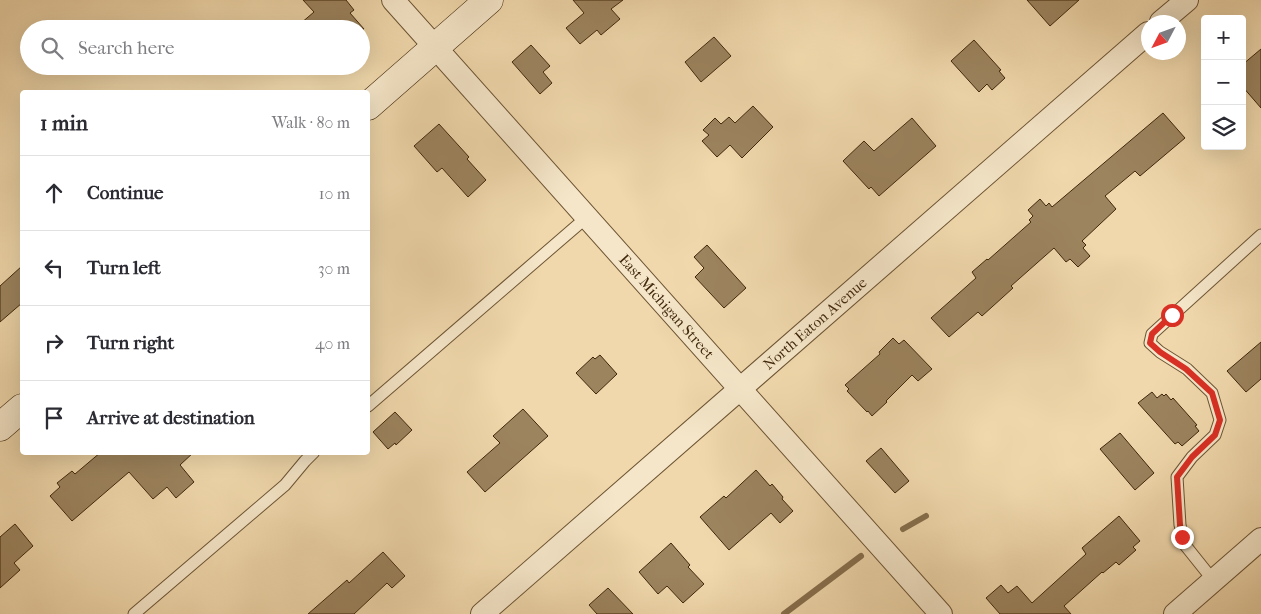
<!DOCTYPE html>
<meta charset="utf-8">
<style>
body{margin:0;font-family:"IM FELL French Canon",serif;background:#f2f2f3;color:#2b2b33}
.controls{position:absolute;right:15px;top:15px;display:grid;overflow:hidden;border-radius:5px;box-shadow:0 5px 20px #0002}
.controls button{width:45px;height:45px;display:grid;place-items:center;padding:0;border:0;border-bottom:1px solid #e1e1e2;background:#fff;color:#2b2b33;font:25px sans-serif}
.compass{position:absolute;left:1141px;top:15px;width:45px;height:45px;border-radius:50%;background:#fff;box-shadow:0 5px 20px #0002;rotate:229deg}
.stop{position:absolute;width:15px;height:15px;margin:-11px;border:4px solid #d93025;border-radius:50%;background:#fff}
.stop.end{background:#d93025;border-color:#fff;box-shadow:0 1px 5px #0008}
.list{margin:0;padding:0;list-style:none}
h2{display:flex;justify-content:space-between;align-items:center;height:65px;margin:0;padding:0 20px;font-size:21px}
h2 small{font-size:16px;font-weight:400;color:#7c7c81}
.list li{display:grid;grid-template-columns:32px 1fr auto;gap:15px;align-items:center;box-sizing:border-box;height:75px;padding:0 20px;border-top:1px solid #e1e1e2}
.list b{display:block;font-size:19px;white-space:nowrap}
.list em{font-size:16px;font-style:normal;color:#7c7c81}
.icon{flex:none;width:28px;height:28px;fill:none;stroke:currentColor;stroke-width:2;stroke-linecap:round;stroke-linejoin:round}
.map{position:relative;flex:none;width:1261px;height:614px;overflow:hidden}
.search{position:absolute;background:#fff;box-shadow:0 5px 20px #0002;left:20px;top:20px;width:350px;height:55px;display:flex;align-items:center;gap:12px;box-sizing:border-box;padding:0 18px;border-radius:28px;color:#7c7c81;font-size:19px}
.panel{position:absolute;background:#fff;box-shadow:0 5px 20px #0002;left:20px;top:90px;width:350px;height:365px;border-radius:5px}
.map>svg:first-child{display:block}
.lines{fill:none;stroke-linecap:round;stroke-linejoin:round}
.stream{stroke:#866e4c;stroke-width:6}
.building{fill:#9c845f;stroke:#41280c}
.lane-casing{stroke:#6d5434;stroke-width:13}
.street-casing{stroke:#6d5434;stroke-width:24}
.secondary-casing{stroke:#41280c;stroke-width:29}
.lane{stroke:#f5e6c9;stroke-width:11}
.street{stroke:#f5e6c9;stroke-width:22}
.secondary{stroke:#f5e6c9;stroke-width:28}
.route{stroke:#d93025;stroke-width:6}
.labels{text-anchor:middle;stroke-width:4;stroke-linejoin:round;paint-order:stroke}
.street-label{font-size:15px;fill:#41280c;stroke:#f5e6c9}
</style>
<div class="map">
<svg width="1261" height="614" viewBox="0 0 1261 614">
<rect width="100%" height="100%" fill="#f0d8ac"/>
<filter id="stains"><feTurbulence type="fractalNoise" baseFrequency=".004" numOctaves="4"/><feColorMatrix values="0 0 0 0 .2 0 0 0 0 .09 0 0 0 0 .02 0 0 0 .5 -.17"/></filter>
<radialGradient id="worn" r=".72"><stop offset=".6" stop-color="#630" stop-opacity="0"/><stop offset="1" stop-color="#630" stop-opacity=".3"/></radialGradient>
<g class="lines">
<path class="stream" d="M903,529l23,-13
M784,614l77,-58"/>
</g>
<path class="building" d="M303,0h43l8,10 -4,3 14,16h-70l20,-17z
M573,0h50l-12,9 9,10 -19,16 -4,-5 -17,14 -14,-16 18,-15z
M1027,0h52l-29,26z
M714,37l17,19 -30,26 -16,-20z
M974,40l27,30 -2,1 6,7 -13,12 -5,-6 -8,8 -28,-31z
M531,45l19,21 -7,6 9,11 -12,11 -28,-32z
M1261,49v59l-19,-22v-21z
M753,106l20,21 -31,31 -12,-13 -13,12 -15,-16 7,-6 -6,-5 12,-12 6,6 8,-7 6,6z
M1163,113l22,25 -45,38 -5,-5 -30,25 11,13 -34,32 4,4 -3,3 7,8 -12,11 -8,-8 -4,3 -12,-14 -43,38 2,2 -31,28 -4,-4 -29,25 -18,-19 45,-40 -4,-6 15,-13 1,1 43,-38 -2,-2 4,-4 -5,-6 12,-11 6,7 3,-3 3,4z
M912,118l24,28 -57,50 -8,-9 -2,2 -26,-28 21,-20 10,10z
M439,124l30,33 -2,2 19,21 -18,17 -26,-29 -5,4 -23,-26z
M707,245l39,43 -22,20 -29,-31 9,-9 -10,-11z
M22,266v37l-22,19v-36z
M893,338l6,6 5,-4 28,29 -14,12 -6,-6 -26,26 1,1 -15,14 -4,-5 -1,1 -20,-21 2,-2 -4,-4 35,-31 -1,-2z
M1261,342v37l-15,13 -19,-21z
M600,355l17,19 -21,20 -20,-21 17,-16 2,2z
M1152,392l5,6 5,-4 2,2 2,-2 5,6 2,-2 24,27 -2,1 4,5 -17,15 -4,-4 -3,2 -37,-41z
M523,409l25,27 -63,56 -18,-20 33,-29 -7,-7z
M395,412l17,18 -16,15 -1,-2 -7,6 -15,-17z
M1120,433l34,40 -19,17 -35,-41z
M881,448l28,33 -14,12 -29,-32z
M101,452h93l-14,13 14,17 -18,16 -9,-11 -14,12 -24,-27 -57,49 -22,-25 10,-9 -3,-4 15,-12 3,3z
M756,470l14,16 2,-2 11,13 -1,2 11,12 -13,12 -9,-10 -42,37 -29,-33 24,-21 2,2z
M1119,516l21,25 -7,6 3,3 -17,15 -3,-3 -13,11 -1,-1 -38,34 7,8h-71l-14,-16 15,-13 7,8 9,-7 15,17 54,-49 -4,-6z
M15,524l18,22 -19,17 6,7 -20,18v-51z
M671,543l19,22 -2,2 16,17 -21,19 -16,-17 -9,8 -19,-22z
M383,552l22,24 -13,12 -5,-5 -33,31h-46l39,-34 2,3z
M608,588l25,26h-36l-8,-9z"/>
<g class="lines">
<defs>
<path id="lane" d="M368,406l219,-189
M1213,580l-28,-35 -5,-20 -3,-48 15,-20 23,-22 5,-15 -8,-27 -25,-24 -27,-17 -10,-9 2,-9 109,-99
M134,614l151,-129 20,-24 9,-9"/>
<g id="street">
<path id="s1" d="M393,0l548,614"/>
<path d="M1161,22l26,-22"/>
<path id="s2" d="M482,614l666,-581"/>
<path d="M1175,614l86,-75"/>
</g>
<path id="secondary" d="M368,106l121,-106
M0,427l22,-19"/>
</defs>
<use href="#lane" class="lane-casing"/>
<use href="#street" class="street-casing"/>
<use href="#secondary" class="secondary-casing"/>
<use href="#lane" class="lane"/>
<use href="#street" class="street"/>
<use href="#secondary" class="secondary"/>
</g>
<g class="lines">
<path class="route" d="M1172,315l-20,19 -2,9 10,9 26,17 26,24 8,27 -5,15 -23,22 -15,20 3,48 2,12"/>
</g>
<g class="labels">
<g class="street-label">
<text dy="5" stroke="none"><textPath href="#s1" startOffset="411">East Michigan Street</textPath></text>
<text dy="5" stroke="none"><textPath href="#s2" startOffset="442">North Eaton Avenue</textPath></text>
</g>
</g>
<rect width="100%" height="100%" filter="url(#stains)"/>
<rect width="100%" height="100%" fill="url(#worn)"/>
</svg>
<div class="controls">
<button>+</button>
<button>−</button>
<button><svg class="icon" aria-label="layers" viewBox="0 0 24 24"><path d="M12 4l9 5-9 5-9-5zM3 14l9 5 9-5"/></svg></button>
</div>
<svg class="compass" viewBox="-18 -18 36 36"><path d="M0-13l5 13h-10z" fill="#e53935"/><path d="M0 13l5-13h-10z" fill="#7c7c81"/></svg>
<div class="stop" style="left:1172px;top:315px"></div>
<div class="stop end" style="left:1182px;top:537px"></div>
<div class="search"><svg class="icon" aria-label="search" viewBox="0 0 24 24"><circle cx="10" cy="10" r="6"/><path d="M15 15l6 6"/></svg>Search here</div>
<section class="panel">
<h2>1 min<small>Walk · 80 m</small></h2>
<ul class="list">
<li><svg class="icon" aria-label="ahead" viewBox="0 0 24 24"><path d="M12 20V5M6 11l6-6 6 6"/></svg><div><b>Continue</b></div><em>10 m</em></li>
<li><svg class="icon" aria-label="left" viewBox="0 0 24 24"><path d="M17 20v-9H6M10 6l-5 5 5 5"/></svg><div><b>Turn left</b></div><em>30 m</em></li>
<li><svg class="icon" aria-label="right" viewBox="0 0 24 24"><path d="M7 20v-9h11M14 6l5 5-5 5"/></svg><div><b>Turn right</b></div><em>40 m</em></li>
<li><svg class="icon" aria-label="arrive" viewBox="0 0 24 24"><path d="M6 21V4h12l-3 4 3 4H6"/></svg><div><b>Arrive at destination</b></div></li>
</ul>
</section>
</div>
